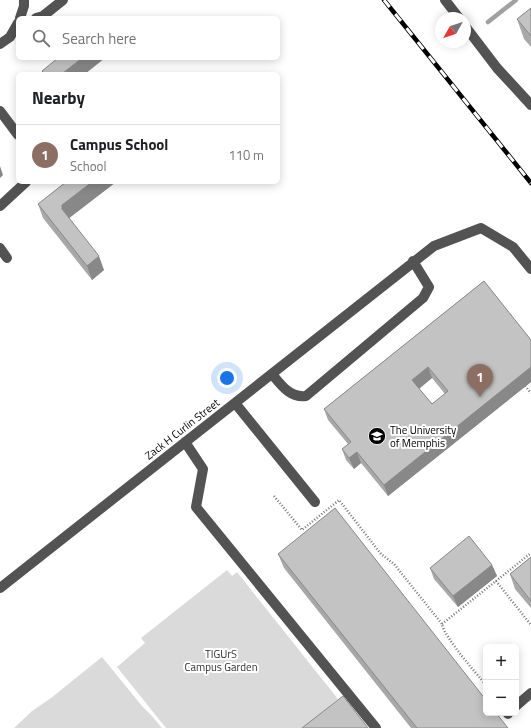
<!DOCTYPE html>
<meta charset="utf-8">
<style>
body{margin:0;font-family:"Titillium Web",sans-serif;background:#f2f2f2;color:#202124}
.controls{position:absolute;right:12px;bottom:12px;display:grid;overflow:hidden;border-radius:6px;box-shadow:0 2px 10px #0003}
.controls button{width:36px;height:36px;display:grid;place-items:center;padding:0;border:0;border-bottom:1px solid #e0e0e0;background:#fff;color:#202124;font:20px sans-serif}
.compass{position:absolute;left:435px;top:12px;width:36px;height:36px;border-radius:50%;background:#fff;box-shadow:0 2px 10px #0003;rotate:230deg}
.you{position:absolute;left:227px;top:378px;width:14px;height:14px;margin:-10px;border:3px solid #fff;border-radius:50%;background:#1a73e8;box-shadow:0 0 0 6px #1a73e833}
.badge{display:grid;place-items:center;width:26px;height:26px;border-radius:50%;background:#db2777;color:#fff;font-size:13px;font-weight:700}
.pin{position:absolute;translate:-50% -33px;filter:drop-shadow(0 1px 2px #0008)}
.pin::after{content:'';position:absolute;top:21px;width:14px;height:12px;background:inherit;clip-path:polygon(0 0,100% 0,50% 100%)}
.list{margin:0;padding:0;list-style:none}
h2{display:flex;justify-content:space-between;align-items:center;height:52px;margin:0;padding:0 16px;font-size:17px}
h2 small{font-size:13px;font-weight:400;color:#757577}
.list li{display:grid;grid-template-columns:26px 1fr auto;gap:12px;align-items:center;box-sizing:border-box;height:60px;padding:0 16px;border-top:1px solid #e0e0e0}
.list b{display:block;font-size:15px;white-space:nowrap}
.list p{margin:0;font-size:13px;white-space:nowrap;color:#757577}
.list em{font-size:13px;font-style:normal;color:#757577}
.icon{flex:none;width:22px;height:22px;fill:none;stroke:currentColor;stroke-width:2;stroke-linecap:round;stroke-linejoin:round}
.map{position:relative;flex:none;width:531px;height:728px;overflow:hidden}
.search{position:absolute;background:#fff;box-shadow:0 2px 10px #0003;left:16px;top:16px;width:264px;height:44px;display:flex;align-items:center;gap:10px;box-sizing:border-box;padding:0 14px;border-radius:6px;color:#757577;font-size:15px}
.panel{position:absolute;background:#fff;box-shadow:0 2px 10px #0003;left:16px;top:72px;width:264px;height:112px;border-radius:6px}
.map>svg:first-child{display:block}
.green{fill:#dadada}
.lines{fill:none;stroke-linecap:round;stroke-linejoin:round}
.stream{stroke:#a1a1a1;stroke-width:4.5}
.path{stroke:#757575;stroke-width:2.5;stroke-dasharray:1 2;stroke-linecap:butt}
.minor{stroke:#535353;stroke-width:10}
.rail-casing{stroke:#000;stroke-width:4.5}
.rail{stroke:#fff;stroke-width:3;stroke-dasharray:9;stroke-linecap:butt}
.wall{fill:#a8a8a8;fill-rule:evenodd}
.shaded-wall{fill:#888}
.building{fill:#c3c3c3;stroke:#888;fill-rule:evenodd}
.labels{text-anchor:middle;stroke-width:4;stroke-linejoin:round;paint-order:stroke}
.street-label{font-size:11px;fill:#000;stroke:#fff}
.poi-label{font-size:11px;fill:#000;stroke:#fff;text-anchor:start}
.park-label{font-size:11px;fill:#313131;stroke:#fff}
</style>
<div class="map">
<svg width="531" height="728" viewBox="0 0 531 728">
<rect width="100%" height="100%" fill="#fff"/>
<path class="green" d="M227,570l5,6 5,-4 101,127 -34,29h-138l-49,-61 28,-24 -4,-5z
M102,657l40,49 9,9 11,13h-148l18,-17 19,-13z"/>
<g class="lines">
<path class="stream" d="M488,22l28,-22"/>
<path class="path" d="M525,386l6,7
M274,496l28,34 37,-30 42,54 13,10 48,60c2,13 34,49 44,61
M496,581l35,-28
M442,624l54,-43 35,44"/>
<path class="minor" d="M445,0l14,18
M20,18l4,-12v-6
M36,18l7,-2 20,-16
M465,26l32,42 34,37
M0,44l10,-7 8,-14
M0,111l18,24
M0,206l26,-24
M0,248l7,10
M272,374c9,11 18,24 34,22l117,-98 6,-11 -16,-26
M235,403l80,99
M185,442l18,27 -7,38 180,221
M0,588l434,-342 47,-18 32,19 18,22
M516,706l15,-13
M508,714v-1"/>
<defs>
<path id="rail" d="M384,0l147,183"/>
</defs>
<use href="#rail" class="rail-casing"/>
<use href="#rail" class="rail"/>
</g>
<path class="wall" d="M531,8v39l-7,-8 -7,-20z
M66,182h50l-47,36 35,52 -12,10 -49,-62 -5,-14z
M484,281l47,59v42l-143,114 -27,-33 -7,6 -8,-9 -4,-11 6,-5 -20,-24 -4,-11zM432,378l13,16 -13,10 -13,-15z
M278,554l230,174h-97l-127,-160z
M531,557v51l-16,-19 -5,-15z
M492,565l5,11 -39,31 -24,-28 -4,-11z"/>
<path class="shaded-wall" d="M82,58h23l-20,16h-21l-1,-1z
M0,166l3,9 -3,3z
M92,182h24l-48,37 -6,-10v-4z
M99,256l5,14 -12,10 -5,-14z
M428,367l4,11 -16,13 -4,-11z
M531,367v15l-143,114 -4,-11z
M357,452l4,11 -7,6 -5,-11z
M492,565l5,11 -39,31 -5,-11z"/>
<path class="building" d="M531,8v28l-14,-17z
M58,58h24l-19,15 1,1h-19l-3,-3z
M66,182h26l-30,23v4l37,47 -12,10 -49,-62z
M484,281l47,59v27l-147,118 -27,-33 -8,6 -7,-9 9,-7 -27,-33zM428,367l20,24 -16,13 -20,-24z
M335,508l151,192v13h10l12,15h-91l-139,-174z
M469,536l23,29 -39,31 -23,-28z
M531,557v44l-21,-27z
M343,696l25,32h-66z"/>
<defs>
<symbol id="university-disc" viewBox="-11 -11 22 22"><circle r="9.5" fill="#000" stroke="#fff"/><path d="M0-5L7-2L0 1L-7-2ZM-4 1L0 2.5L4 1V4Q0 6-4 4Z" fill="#fff"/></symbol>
</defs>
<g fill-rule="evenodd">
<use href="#university-disc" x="367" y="426" width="20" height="20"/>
</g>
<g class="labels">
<g class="street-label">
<text transform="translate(182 429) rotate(-38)" y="4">Zack H Curlin Street</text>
</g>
<g class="poi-label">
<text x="390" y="434">The University<tspan x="390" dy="13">of Memphis</tspan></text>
</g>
<g class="park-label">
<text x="221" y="658">TIGUrS<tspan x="221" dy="13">Campus Garden</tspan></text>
</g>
</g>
</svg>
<div class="controls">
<button>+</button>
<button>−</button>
</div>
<svg class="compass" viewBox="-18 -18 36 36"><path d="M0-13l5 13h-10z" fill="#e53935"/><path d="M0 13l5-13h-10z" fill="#757577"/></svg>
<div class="you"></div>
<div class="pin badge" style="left:480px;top:397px;background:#8d6e63">1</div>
<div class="search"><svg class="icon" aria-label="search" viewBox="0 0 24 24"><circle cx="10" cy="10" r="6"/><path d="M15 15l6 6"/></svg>Search here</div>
<section class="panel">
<h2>Nearby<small></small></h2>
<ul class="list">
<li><span class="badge" style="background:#8d6e63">1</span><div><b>Campus School</b><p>School</p></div><em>110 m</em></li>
</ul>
</section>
</div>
